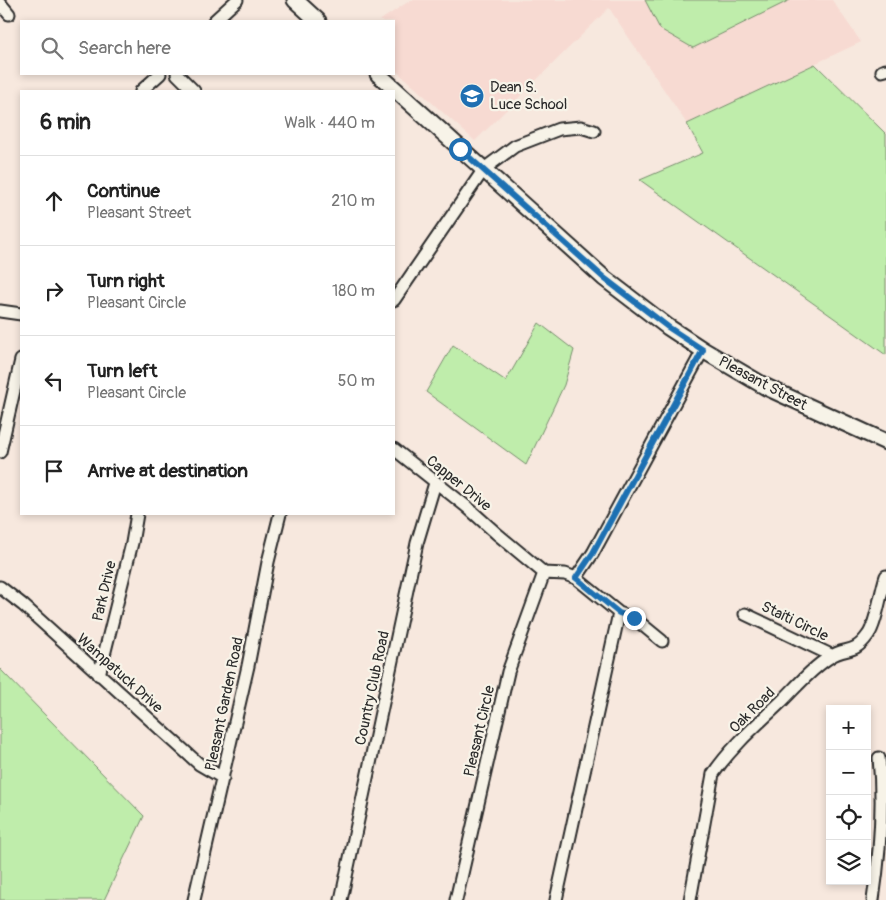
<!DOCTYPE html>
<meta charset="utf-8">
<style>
body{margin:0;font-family:Pangolin,sans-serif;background:#f6f6f6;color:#222}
.controls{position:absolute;right:15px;bottom:15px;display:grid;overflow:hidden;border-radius:0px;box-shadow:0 2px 8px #0003}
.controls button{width:45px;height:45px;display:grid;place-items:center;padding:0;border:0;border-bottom:1px solid #e0e0e0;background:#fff;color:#222;font:25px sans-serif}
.stop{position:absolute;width:15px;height:15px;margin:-11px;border:4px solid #1f6fb2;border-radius:50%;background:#fff}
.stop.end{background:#1f6fb2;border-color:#fff;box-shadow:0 1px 5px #0008}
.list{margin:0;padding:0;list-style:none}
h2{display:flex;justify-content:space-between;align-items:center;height:65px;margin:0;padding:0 20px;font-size:21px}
h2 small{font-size:16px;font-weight:400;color:#767676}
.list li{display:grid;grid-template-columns:32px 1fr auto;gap:15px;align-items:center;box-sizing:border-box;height:90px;padding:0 20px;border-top:1px solid #e0e0e0}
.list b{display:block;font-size:19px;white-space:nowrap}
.list p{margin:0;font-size:16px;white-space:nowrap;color:#767676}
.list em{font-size:16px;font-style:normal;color:#767676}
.icon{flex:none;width:28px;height:28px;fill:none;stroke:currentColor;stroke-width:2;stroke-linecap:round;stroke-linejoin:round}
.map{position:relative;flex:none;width:886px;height:900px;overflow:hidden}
.search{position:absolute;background:#fff;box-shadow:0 2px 8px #0003;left:20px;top:20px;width:375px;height:55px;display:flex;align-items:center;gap:12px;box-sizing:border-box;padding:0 18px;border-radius:0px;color:#767676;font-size:19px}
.panel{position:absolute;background:#fff;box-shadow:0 2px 8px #0003;left:20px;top:90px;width:375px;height:425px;border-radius:0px}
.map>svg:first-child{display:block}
.built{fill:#f7dad2}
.green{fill:#bfedab;stroke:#758c6b}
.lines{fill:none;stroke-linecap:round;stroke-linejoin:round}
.street-casing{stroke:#2b2b2b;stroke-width:15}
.secondary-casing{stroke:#2b2b2b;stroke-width:19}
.street{stroke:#f7f3e8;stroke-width:11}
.secondary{stroke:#f7f3e8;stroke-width:15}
.route{stroke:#1f6fb2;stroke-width:6}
.labels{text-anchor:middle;stroke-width:4.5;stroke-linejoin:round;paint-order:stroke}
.poi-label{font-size:15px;fill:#2b2b2b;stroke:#f7f3e8;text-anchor:start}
.street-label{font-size:15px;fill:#2b2b2b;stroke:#f7f3e8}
</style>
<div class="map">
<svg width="886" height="900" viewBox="0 0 886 900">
<rect width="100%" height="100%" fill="#f7e8de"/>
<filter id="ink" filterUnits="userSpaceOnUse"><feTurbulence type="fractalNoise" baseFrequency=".02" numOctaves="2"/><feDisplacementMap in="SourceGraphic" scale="10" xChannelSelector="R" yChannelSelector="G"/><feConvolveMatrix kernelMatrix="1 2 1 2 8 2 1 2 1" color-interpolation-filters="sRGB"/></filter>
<g filter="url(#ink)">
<path class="built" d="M411,0h421l29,42 -174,82 -78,-116 -134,133 -81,-72v-48h-15z"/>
<path class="green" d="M645,0h145l-97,48 -33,-19z
M815,64l71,70v221l-246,-175 63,-27 -16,-29z
M539,323l35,27 -10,35 -38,80 -100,-73 27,-47 53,36z
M0,669l144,147 -40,84h-104z"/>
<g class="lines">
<defs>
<path id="street" d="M0,3l9,11
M214,21l23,-21
M882,71l4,-1
M177,74l17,17
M141,91l19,-17
M394,300l90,-131 31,-23 44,-17 22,-2 13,4
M0,311l21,3
M394,449l73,58 29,26 48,40
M0,452l21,-92
M576,578l17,-25 110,-203
M0,587l23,18 176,159 24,14
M619,613l15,5 28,23
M745,614l86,41
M99,675l33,-132 5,-29
M194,900l54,-234 20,-104 12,-48
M341,900l76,-357 18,-60
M456,900l52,-228 36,-99 21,1 11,4 43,35 -63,287
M690,900l23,-126c19,-28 45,-50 69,-73 15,-15 30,-33 48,-44 16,-11 23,-1 38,-22 8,-10 13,-45 18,-59
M873,900c7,-47 11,-94 6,-142"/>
<path id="secondary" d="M295,0l23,21
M378,74l226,204 64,49 35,23 63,37 120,55"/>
</defs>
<use href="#street" class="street-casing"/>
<use href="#secondary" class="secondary-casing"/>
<use href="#street" class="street"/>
<use href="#secondary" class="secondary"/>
</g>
</g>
<g class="lines" filter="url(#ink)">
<path class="route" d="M460,149l144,129 64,49 35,23 -110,203 -17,25 43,35 15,5"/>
</g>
<defs>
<symbol id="school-disc" viewBox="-11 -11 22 22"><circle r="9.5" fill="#1f6fb2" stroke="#f7f3e8"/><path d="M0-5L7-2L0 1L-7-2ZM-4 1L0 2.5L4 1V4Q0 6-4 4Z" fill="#fff"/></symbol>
</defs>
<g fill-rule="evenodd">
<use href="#school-disc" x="458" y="82" width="28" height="28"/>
</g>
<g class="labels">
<g class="poi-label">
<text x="490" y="92">Dean S.<tspan x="490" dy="17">Luce School</tspan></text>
</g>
<g class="street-label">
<text transform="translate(763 383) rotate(28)" y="5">Pleasant Street</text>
<text transform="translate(459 483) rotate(39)" y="5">Capper Drive</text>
<text transform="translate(104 591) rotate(-77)" y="5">Park Drive</text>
<text transform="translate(795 621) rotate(26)" y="5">Staiti Circle</text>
<text transform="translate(120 673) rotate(42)" y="5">Wampatuck Drive</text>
<text transform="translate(372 688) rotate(-78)" y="5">Country Club Road</text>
<text transform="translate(224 704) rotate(-78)" y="5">Pleasant Garden Road</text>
<text transform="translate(752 710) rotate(-45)" y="5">Oak Road</text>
<text transform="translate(479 731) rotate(-77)" y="5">Pleasant Circle</text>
</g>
</g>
</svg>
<div class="controls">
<button>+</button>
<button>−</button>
<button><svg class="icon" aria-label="locate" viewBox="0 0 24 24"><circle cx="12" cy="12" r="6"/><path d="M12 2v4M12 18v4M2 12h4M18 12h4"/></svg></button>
<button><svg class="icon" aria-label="layers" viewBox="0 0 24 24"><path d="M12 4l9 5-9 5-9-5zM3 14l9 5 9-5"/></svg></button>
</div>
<div class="stop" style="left:460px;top:149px"></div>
<div class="stop end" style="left:634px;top:618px"></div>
<div class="search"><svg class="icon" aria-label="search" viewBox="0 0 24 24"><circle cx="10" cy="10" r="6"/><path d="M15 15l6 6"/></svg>Search here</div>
<section class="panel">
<h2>6 min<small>Walk · 440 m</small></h2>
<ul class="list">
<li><svg class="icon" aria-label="ahead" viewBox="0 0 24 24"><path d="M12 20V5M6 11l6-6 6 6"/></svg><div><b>Continue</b><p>Pleasant Street</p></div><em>210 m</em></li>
<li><svg class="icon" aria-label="right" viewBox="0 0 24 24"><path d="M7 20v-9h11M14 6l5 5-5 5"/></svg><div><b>Turn right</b><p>Pleasant Circle</p></div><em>180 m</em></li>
<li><svg class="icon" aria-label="left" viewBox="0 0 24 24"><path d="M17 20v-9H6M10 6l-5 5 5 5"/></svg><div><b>Turn left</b><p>Pleasant Circle</p></div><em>50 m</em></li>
<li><svg class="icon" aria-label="arrive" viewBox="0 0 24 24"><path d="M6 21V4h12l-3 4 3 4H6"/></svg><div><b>Arrive at destination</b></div></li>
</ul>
</section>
</div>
